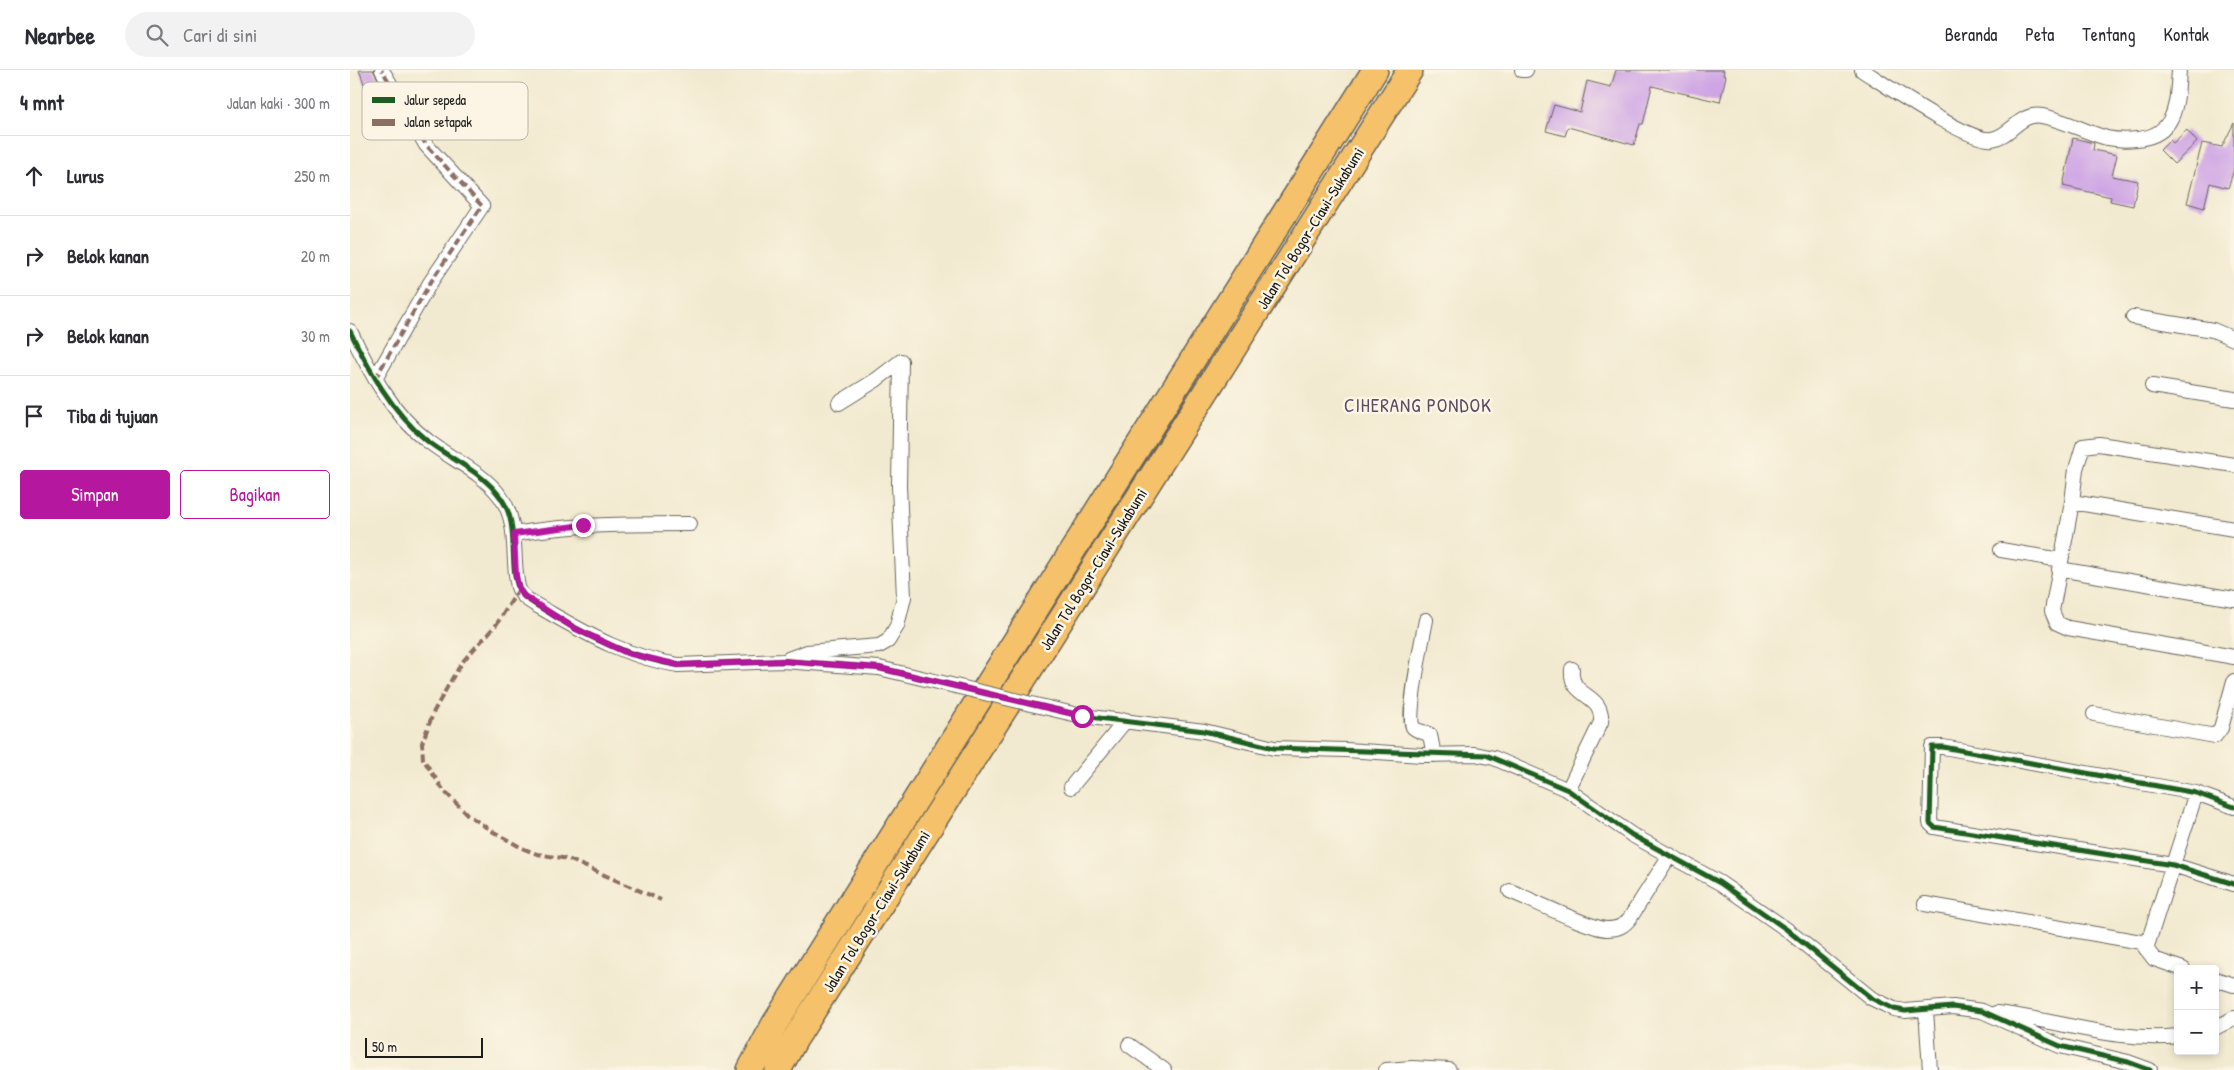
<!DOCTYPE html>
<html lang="id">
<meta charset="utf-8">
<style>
body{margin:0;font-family:"Patrick Hand",sans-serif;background:#f2f2f3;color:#2b2b33}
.controls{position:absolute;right:15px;bottom:15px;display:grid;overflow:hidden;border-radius:5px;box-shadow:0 2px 8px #0003}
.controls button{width:45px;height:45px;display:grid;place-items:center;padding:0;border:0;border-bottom:1px solid #e1e1e2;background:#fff;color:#2b2b33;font:25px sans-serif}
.scale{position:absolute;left:15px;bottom:12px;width:118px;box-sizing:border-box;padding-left:5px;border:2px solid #1c1c1c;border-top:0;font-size:14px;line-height:18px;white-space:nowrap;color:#1c1c1c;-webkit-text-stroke:4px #fcf5e5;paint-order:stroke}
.stop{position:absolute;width:15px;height:15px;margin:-11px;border:4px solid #b5179e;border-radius:50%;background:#fff}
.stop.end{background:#b5179e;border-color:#fff;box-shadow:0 1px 5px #0008}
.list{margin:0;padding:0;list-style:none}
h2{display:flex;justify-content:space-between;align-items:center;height:65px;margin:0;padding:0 20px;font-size:21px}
h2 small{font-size:16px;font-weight:400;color:#7c7c81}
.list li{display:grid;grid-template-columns:32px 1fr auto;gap:15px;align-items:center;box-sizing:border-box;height:80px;padding:0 20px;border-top:1px solid #e1e1e2}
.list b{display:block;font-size:19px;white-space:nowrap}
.list em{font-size:16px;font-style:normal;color:#7c7c81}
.actions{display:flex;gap:10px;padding:15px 20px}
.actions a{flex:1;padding:11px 0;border:1px solid #b5179e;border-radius:5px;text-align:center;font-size:18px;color:#b5179e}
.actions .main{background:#b5179e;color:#fff}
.icon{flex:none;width:28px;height:28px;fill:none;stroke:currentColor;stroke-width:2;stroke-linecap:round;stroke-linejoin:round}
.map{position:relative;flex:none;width:1884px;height:1000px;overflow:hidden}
header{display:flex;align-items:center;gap:30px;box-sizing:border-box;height:70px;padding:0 25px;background:#fff;border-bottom:1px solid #e1e1e2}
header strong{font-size:24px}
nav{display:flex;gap:28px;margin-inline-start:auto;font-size:18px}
.search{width:350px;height:45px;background:#f2f2f3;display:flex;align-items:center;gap:12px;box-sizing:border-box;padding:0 18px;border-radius:28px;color:#7c7c81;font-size:19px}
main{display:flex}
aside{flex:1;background:#fff}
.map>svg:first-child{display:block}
.building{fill:#cea4e5}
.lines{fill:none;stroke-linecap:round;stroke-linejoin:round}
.minor-casing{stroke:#67645b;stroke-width:16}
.motorway-casing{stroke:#67645b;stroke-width:28}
.minor{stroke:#fff;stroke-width:14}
.motorway{stroke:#f5c16b;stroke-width:25}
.minor-bridge-casing{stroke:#67645b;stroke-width:16;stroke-linecap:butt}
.minor-bridge{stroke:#fff;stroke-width:14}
.quiet{stroke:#8d6e63;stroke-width:4;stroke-dasharray:8 4;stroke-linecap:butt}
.cycleway-casing{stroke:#fcf5e5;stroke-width:8}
.cycleway{stroke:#1b5e20;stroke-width:5}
.route{stroke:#b5179e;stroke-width:6}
.labels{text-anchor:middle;stroke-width:5;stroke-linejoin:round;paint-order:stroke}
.street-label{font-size:16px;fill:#1c1c1c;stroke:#fcf5e5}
.quarter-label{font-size:19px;letter-spacing:1px;fill:#5a4c62;stroke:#fcf5e5}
.key{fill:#fcf5e5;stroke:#b9b4a9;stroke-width:1}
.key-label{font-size:14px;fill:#1c1c1c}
</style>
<header>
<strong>Nearbee</strong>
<div class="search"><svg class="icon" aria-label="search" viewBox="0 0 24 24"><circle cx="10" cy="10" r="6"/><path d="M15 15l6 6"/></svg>Cari di sini</div>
<nav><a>Beranda</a><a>Peta</a><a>Tentang</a><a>Kontak</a></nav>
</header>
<main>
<aside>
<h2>4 mnt<small>Jalan kaki · 300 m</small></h2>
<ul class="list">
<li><svg class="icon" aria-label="ahead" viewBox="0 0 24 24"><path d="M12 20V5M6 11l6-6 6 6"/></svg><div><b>Lurus</b></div><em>250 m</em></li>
<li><svg class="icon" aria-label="right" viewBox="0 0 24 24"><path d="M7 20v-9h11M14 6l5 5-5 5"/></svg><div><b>Belok kanan</b></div><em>20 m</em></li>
<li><svg class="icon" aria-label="right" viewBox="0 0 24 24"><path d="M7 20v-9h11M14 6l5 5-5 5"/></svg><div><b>Belok kanan</b></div><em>30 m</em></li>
<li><svg class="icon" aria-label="arrive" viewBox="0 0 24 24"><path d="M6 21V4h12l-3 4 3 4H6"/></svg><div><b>Tiba di tujuan</b></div></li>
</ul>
<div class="actions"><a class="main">Simpan</a><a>Bagikan</a></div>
</aside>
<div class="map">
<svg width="1884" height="1000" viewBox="0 0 1884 1000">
<rect width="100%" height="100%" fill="#fcf5e5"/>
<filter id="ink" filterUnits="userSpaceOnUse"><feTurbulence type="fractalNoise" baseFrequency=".02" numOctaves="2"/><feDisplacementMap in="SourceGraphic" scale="10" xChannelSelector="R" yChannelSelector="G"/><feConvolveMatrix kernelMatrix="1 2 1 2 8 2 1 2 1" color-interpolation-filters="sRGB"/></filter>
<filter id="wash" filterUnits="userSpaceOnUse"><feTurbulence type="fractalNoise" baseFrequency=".0096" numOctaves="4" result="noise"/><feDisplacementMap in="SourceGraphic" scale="20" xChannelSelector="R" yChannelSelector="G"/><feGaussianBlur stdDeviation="1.12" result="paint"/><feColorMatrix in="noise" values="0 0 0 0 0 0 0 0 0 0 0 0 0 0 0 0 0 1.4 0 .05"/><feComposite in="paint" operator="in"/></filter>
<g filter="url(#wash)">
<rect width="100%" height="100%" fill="#f2ead0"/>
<g id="blocks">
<path class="building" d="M9,0h14l6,11 -14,5z
M1266,0h108l-1,5 3,1 -6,26 -68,-16 -9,38h-3l-6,21 -66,-18 -3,9 -19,-5 8,-26 26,7 7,-31 24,6z
M1884,53v46l-6,19 -18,-5 -6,25 -17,-5 15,-60 20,4z
M1837,60l10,12 -23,22 -14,-14 10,-10 3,3z
M1723,68l21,5 -1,7 24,5 -5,21 26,5 -5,25 -23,-5 1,-4 -48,-11z"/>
</g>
</g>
<g filter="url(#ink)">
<use href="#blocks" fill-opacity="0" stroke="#67645b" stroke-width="1"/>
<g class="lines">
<defs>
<path id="minor" d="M1172,0h4
M1512,0c22,14 107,73 130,69 20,-3 27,-27 50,-23 22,4 43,16 65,22 10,2 20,2 30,1 40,-3 40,-37 42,-69
M1783,247l80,13 21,9
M0,261c19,39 42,83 78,110 24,19 53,30 72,55 20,27 11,61 18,91 4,13 21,19 32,26 42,24 78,44 128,52l105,-4 96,7
M25,309l55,-96 52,-77 -56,-61 -44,-75
M1802,316l82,13
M489,333l37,-23 25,-19
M1884,395l-135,-21 -16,2 -7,23 -4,33 -20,109 5,12 11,5 166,29
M1722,432l162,27
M164,464c58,-10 116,-10 176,-10
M1651,480l60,10
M1709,499l175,30
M1076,550c-3,15 -20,99 -13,107 4,5 13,5 17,8l4,20
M438,589l19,-7 72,-6 9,-5 9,-15 7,-29 -5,-111 2,-125
M1744,644l121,22 6,-8 13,-47
M732,646l122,15 70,17 72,2 76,5 53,-1 19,4 74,32 64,45 88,48 66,46 85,69 23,11 11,2 48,-4 29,4 78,35 68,16 22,8
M721,717l55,-67
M1218,720l33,-68c3,-30 -32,-23 -29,-53
M1884,737l-38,-14 -253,-46h-11l-2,76 4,4 239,38 61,19
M1160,821c20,8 80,38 97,38 11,0 17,-3 23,-11l40,-63
M1575,834l216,38 13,17 29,10
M1796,879l50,-156
M1865,909l19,6
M1576,940l4,60
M1646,943c60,6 121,30 182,23
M1865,958l19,-10
M779,975l35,25
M1036,1000l26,-2 37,2"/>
<path id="motorway" d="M400,1000l24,-45 601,-955
M428,1000l17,-31 615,-969"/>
</defs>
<use href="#minor" class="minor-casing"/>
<use href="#motorway" class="motorway-casing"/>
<use href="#minor" class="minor"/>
<use href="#motorway" class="motorway"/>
<defs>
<path id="minor-bridge" d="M529,598l203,48"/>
</defs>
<use href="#minor-bridge" class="minor-bridge-casing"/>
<use href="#minor-bridge" class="minor-bridge"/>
<path class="quiet" d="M25,309l55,-96 52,-77 -56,-61 -44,-75
M169,519l-23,36 -32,35 -11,17 -19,34 -12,32 1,16 21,32 24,24 22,15 32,18 15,6 31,5 93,41"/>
<defs>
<path id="cycleway" d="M0,261c19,39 42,81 76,109 25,20 56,31 75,58 22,31 3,73 23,98 8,8 19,12 29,19 39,24 79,43 125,50l105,-4 96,7 203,48 122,15 70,17 212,7 82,35 64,45 88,48 66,46 85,69 23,11 11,2 48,-4 29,4 78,35 68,16 22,8
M1884,737l-38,-14 -253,-46h-11l-2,76 4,4 239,38 61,19"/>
</defs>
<use href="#cycleway" class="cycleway-casing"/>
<use href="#cycleway" class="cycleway"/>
</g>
</g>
<g class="lines" filter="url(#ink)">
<path class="route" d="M233,455l-69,9 2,42 3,14 5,6 50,32 53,25 51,12 105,-4 96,7 203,48"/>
</g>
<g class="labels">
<g class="street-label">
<text transform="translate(960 158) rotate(-58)" y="6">Jalan Tol Bogor–Ciawi–Sukabumi</text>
<text transform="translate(743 499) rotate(-58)" y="6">Jalan Tol Bogor–Ciawi–Sukabumi</text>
<text transform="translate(526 841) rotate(-58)" y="6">Jalan Tol Bogor–Ciawi–Sukabumi</text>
</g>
<g class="quarter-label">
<text x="1068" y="342">CIHERANG PONDOK</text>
</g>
</g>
<rect x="12" y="12" width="166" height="58" rx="8" class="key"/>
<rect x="22" y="27" width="23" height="6" fill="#1b5e20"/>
<rect x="22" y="49" width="23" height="7" fill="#8d6e63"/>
<g class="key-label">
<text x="54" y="35">Jalur sepeda</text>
<text x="54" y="57">Jalan setapak</text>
</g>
</svg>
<div class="controls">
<button>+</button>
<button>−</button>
</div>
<div class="scale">50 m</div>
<div class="stop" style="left:732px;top:646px"></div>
<div class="stop end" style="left:233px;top:455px"></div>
</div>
</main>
